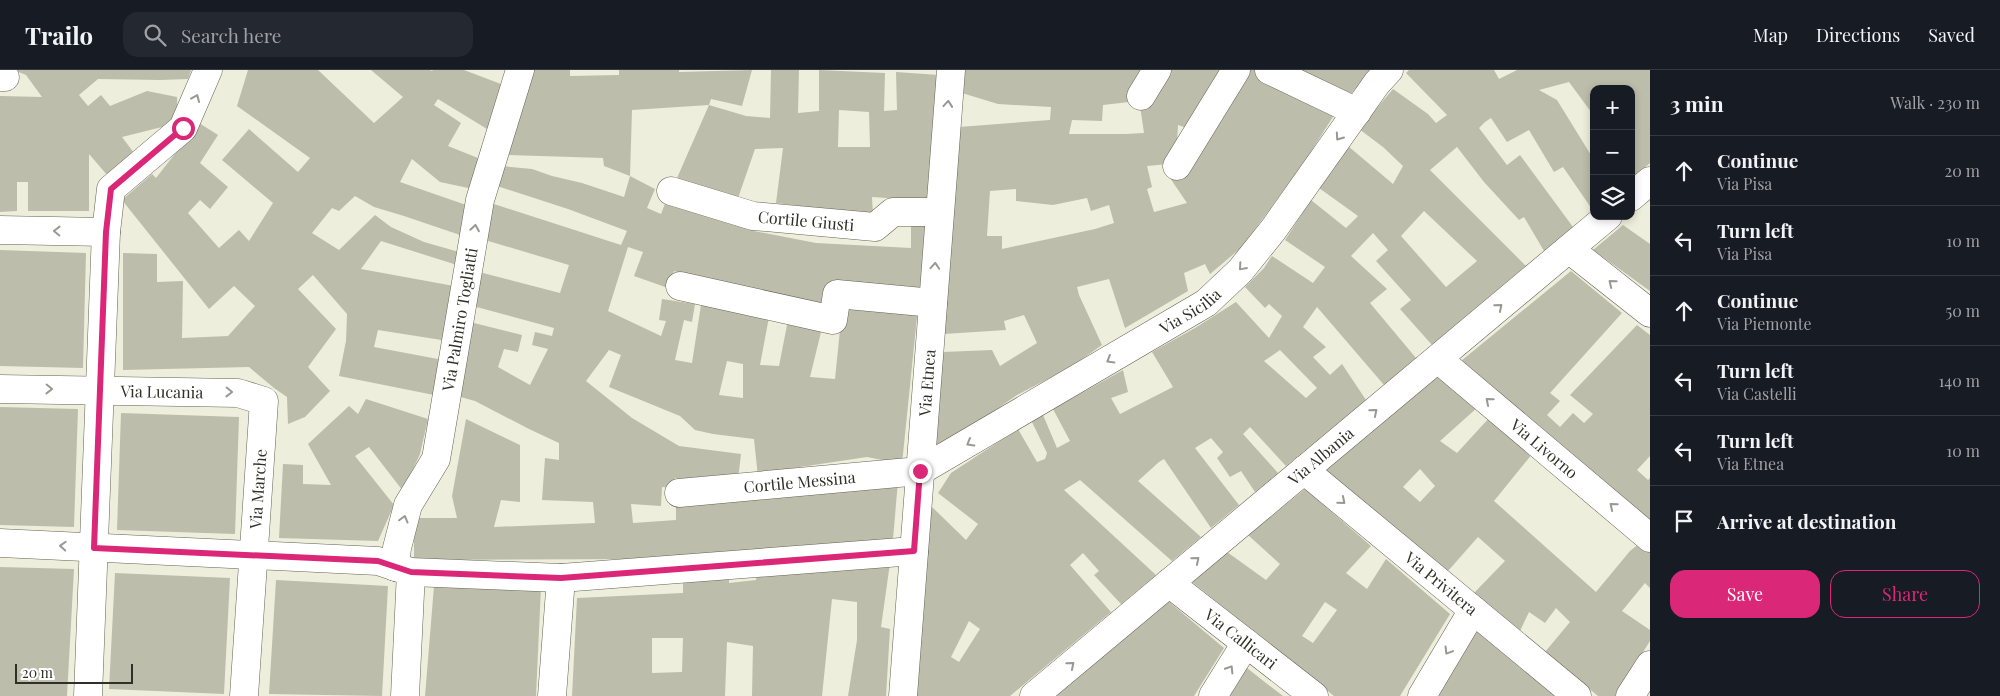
<!DOCTYPE html>
<meta charset="utf-8">
<style>
body{margin:0;font-family:"Playfair Display",serif;background:#242831;color:#f1f3f6}
.controls{position:absolute;right:15px;top:15px;display:grid;overflow:hidden;border-radius:10px;box-shadow:0 2px 8px #0003}
.controls button{width:45px;height:45px;display:grid;place-items:center;padding:0;border:0;border-bottom:1px solid #363941;background:#171b24;color:#f1f3f6;font:25px sans-serif}
.scale{position:absolute;left:15px;bottom:12px;width:118px;box-sizing:border-box;padding-left:5px;border:2px solid #303029;border-top:0;font-size:14px;line-height:18px;white-space:nowrap;color:#303029;-webkit-text-stroke:4px #fff;paint-order:stroke}
.stop{position:absolute;width:15px;height:15px;margin:-11px;border:4px solid #db2777;border-radius:50%;background:#fff}
.stop.end{background:#db2777;border-color:#fff;box-shadow:0 1px 5px #0008}
.list{margin:0;padding:0;list-style:none}
h2{display:flex;justify-content:space-between;align-items:center;height:65px;margin:0;padding:0 20px;font-size:21px}
h2 small{font-size:16px;font-weight:400;color:#9ea1a6}
.list li{display:grid;grid-template-columns:32px 1fr auto;gap:15px;align-items:center;box-sizing:border-box;height:70px;padding:0 20px;border-top:1px solid #363941}
.list b{display:block;font-size:19px;white-space:nowrap}
.list p{margin:0;font-size:16px;white-space:nowrap;color:#9ea1a6}
.list em{font-size:16px;font-style:normal;color:#9ea1a6}
.actions{display:flex;gap:10px;padding:15px 20px}
.actions a{flex:1;padding:11px 0;border:1px solid #db2777;border-radius:15px;text-align:center;font-size:18px;color:#db2777}
.actions .main{background:#db2777;color:#fff}
.icon{flex:none;width:28px;height:28px;fill:none;stroke:currentColor;stroke-width:2;stroke-linecap:round;stroke-linejoin:round}
.map{position:relative;flex:none;width:1650px;height:626px;overflow:hidden}
header{display:flex;align-items:center;gap:30px;box-sizing:border-box;height:70px;padding:0 25px;background:#171b24;border-bottom:1px solid #363941}
header strong{font-size:24px}
nav{display:flex;gap:28px;margin-inline-start:auto;font-size:18px}
.search{width:350px;height:45px;background:#242831;display:flex;align-items:center;gap:12px;box-sizing:border-box;padding:0 18px;border-radius:15px;color:#9ea1a6;font-size:19px}
main{display:flex}
aside{flex:1;background:#171b24}
.map>svg:first-child{display:block}
.building{fill:#bdbdab;fill-rule:evenodd}
.lines{fill:none;stroke-linecap:round;stroke-linejoin:round}
.street-casing{stroke:#636353;stroke-width:29}
.street{stroke:#fff;stroke-width:28}
.oneway{stroke:#989894}
.route{stroke:#db2777;stroke-width:6}
.labels{text-anchor:middle;stroke-width:4.5;stroke-linejoin:round;paint-order:stroke}
.street-label{font-size:16px;fill:#303029;stroke:#fff}
</style>
<header>
<strong>Trailo</strong>
<div class="search"><svg class="icon" aria-label="search" viewBox="0 0 24 24"><circle cx="10" cy="10" r="6"/><path d="M15 15l6 6"/></svg>Search here</div>
<nav><a>Map</a><a>Directions</a><a>Saved</a></nav>
</header>
<main>
<div class="map">
<svg width="1650" height="626" viewBox="0 0 1650 626">
<rect width="100%" height="100%" fill="#eeeedc"/>
<path class="building" d="M14,0h177l-3,9 -28,1 -62,-1 -19,16 9,11 13,-11 9,11 37,-15 30,6 1,26 -56,14 12,16 -26,23 -19,-22v57h-61v-29h-11v29l-17,1v-116l42,1 -16,-22z
M248,0h70l56,53 29,-26 -32,-27h59l2,1 1,-1h31l37,14 -14,45 -49,-30 -4,6 27,18 -13,23 30,12 -5,31 -33,-7 -28,-23 -12,23 69,24 -6,30 -59,-20 -30,-9 -19,-11 -16,15 -7,-3 -20,25 27,17 36,-35 16,12 33,15 35,10 -2,13 -76,-24 -20,28 93,17 -6,55 -70,-11 -4,17 69,13 -9,35 -95,-19 7,-35 1,-27 -34,-39 -15,14 38,40 -28,38 22,24 -25,26 -17,7 -1,-27 -13,-9 -25,-21 -126,3v-117l34,1v28l26,-1 -1,57 46,-2 27,-30 -21,-20 -25,23 -87,-109 30,-26 4,4 43,-55 19,12 -18,28 28,24 -18,22 -10,-9 -12,13 31,35 20,-18 10,11 24,-38 -51,-43 27,-31 49,43 12,-14 -73,-52z
M530,0h40v6l49,-1v-5h60v2l73,-2 -10,36 -31,-7 -2,6 37,11 24,2 1,-48h28l-1,43 21,-2v-41l66,3 -1,38 13,-1 -1,-38 43,3 -8,126 -59,-4 1,18 -97,-12 7,-55 -28,1 -18,52 -60,-23 32,-73 -77,5 -2,66 -26,-10 -1,-8 -99,-3zM839,40l30,2 1,35h-32z
M962,0h186l-19,32 -26,3 -1,16 -30,-1 -3,14h56l19,-1 -4,-27 23,-36h64l-40,58 -9,-3 -1,18 -9,21 -21,2 5,21 -5,2 7,23 33,-9 -17,-25 16,-9 57,-99h11l82,42 -31,49 -63,86 -32,27 -5,-10 -21,9 4,18 -63,37 -16,-49 -32,8 2,8 23,50 -31,22 -54,28 -82,57 8,-100 49,-2 8,16 37,-23 -13,-28 -20,6 2,9 -62,4 15,-207 91,-7 1,-13 -53,-3 -36,-11zM1016,119v12l37,4 34,-7 4,13 18,-6 5,18 -19,6 -93,20v-13h-15l3,-45z
M1289,0h83l-25,28z
M1409,0h85l5,9 18,-9h133v93l-15,13 -4,-5v-82h-37v27l-25,-34 -30,8 18,10 37,60v52l-31,-45 -9,5 -25,-42 -22,12 -16,-24 -6,4 -6,6 28,37 13,-10 53,72 -29,24 -20,-34 -5,3 -35,-38 -27,-35 -27,23 96,96 -94,79 -32,-36 11,-9 -35,-39 12,-11 -15,-17 -22,23 36,33 -17,14 46,55 -32,27 -67,-78 -14,20 23,20 -13,10 17,18 12,-11 24,36 -80,66 -36,-39 -7,7 35,39 -23,19 -14,-21 -11,6 -13,-19 6,-6 -12,-14 -16,10 44,57 -28,23 -47,-69 -5,3 -21,19 63,56 -29,24 -92,-81 -16,10 92,85 -35,29 -27,-29 5,-4 -16,-18 -13,12 41,47 -101,84h-95l16,-190 35,34 12,-16 -40,-31 13,-20 67,-44 19,33 8,-3 2,-6 -15,-31 11,-7 14,33 13,-7 -17,-32 70,-39 5,22 -17,6 9,16 53,-27 -21,-35 43,-24 41,-26 33,36 13,-22 -13,-12 -4,4 -20,-21 19,-19 8,-12 41,27 12,-16 -40,-27 26,-40 35,28 12,-12 -39,-28 29,-42 45,38 10,-18 -20,-19 -24,-18 34,-40 35,25 8,9 11,-8 -41,-42zM1424,141l53,50 -31,26 -45,-51zM1280,280l37,38 -11,10 -42,-37zM969,551l11,8 -21,33 -8,-5z
M501,96l31,3 20,7 30,7 42,14 6,-21 25,13 -8,19 14,6 5,-13 88,30 62,12 95,5v-25l18,-1 -8,71 -90,-9 -2,25 -41,-4 -56,-15 -58,-19 -6,17 -34,-12 9,-24 -15,-5 -20,64 53,25 5,-15 -7,-1 3,-21 33,5 -3,18 -8,-2 -9,40 17,3 9,-58 68,12 -9,48 19,1 9,-46 34,8 -12,49 25,2 8,-79 75,7 -16,157 -35,-7 -80,12 -29,8 -4,-38 -41,-5 -18,-4 -15,-14 -71,-29 12,-32 -12,-5 -23,31 46,37 47,28 62,8 -3,26 -45,3 -18,-5 -2,10 -11,-1 -1,19 -30,-2 2,19 43,-3v-16l222,-23 -5,58 -244,20 -235,1v-42h43l-5,-22 14,-77 54,26v57l-19,-2 -7,27 101,-4 -2,-21 -51,-2 3,-42 14,2v-17l-30,-14 -54,-28 -18,-5 13,-74 52,13 -4,17 -14,-3 -6,18 32,18 18,-36 -16,-4 3,-13 17,4 2,-8 -81,-22 6,-34 81,21 9,-28 -84,-25 6,-37 130,42 6,-14 -59,-22 -71,-23zM727,291l16,3v34l-24,-3z
M1623,155l27,19v47l-57,-41z
M0,180l86,3 -3,115 -83,-2z
M1571,201l51,42 -72,80 10,8 -13,14 13,12 13,-14 11,10 9,-9 -23,-19 67,-70 13,10v121l-13,14 11,10 2,-2v47l-189,-164z
M1440,304l38,33 -38,34 17,12 33,-36 43,36 -39,48 102,91 34,-41 10,-8 10,8v37l-5,-5 -23,28 28,19v11l-35,55h-17l-53,-44 25,-30 -14,-14 -11,15 -16,-11 -9,19 -46,-38 31,-32 -27,-24 -30,34 -124,-101zM1420,399l15,17 -15,16 -17,-15z
M366,329l62,20 -8,35 -17,37 -34,-44 -14,9 39,49 -16,36 -99,-3 4,-74 20,1v19l28,1 -23,-41 41,-38 9,8z
M0,337l78,2 -4,118 -74,-2z
M121,343l118,4 -4,117 -118,-4z
M1305,419l66,57 -25,27 21,16 19,-30 64,55 -50,82h-66l-143,-115 36,-29 39,28 14,-16 -32,-29zM1325,532l12,8 -24,33 -11,-7z
M890,493l-9,64 9,2 -4,67h-38l9,-56v-38l-25,-3 -10,97h-70l1,-50 -26,-4 -2,54h-153l5,-98 106,-5v-13l46,-4v7l27,-3 1,-6zM652,568h31l-1,34 -30,1z
M0,497l74,2 -7,127h-67z
M115,503l115,5 -6,116 -115,-5z
M276,510l112,6 -6,110 -113,-2z
M434,516l107,1 -5,109h-111z
M1168,531l56,47 -30,48h-140z
M1475,559l80,67h-119z
M1247,598l19,15 17,13h-53z"/>
<g class="lines">
<defs>
<g id="street">
<path d="M1269,0l88,42"/>
<path d="M0,7h5"/>
<path d="M1141,26l16,-26"/>
<path d="M1177,96l59,-96"/>
<path id="s1" d="M671,121l82,25 122,11 18,-15h46"/>
<path d="M1631,127l19,-16"/>
<path d="M0,160l106,2"/>
<path d="M1569,179l81,64"/>
<path d="M680,216l153,34 4,-26 96,9"/>
<path id="s2" d="M1438,289l212,179"/>
<path id="s3" d="M0,319l238,4 26,8 -20,295"/>
<path id="s4" d="M1304,400l273,226"/>
<path id="s5" d="M679,423l241,-22 286,-168 34,-32 33,-41 104,-147 12,-13"/>
<path d="M0,473l378,18 33,11 150,6 353,-27"/>
<path id="s6" d="M395,497l2,-19 11,-43 28,-46 44,-259 40,-130"/>
<path id="s7" d="M1169,513l145,113"/>
<path d="M88,626l18,-464 5,-43 72,-61 25,-58"/>
<path d="M405,626l6,-124"/>
<path d="M552,626l9,-118"/>
<path id="s8" d="M903,626l48,-626"/>
<path id="s9" d="M1034,626l574,-480"/>
<path d="M1213,626l33,-53"/>
<path d="M1422,626l51,-86"/>
<path d="M1630,626l20,-31"/>
</g>
</defs>
<use href="#street" class="street-casing"/>
<use href="#street" class="street"/>
</g>
<defs><path id="oneway-chevron" d="M-2-3.5L2.5 0L-2 3.5" fill="none" stroke-width="1.6" stroke-linecap="round" stroke-linejoin="round" transform="scale(1.25)"/></defs>
<g class="oneway">
<use href="#oneway-chevron" transform="translate(196 28) rotate(-67)"/>
<use href="#oneway-chevron" transform="translate(948 34) rotate(-85)"/>
<use href="#oneway-chevron" transform="translate(1339 67) rotate(125)"/>
<use href="#oneway-chevron" transform="translate(475 158) rotate(-81)"/>
<use href="#oneway-chevron" transform="translate(57 161) rotate(-179)"/>
<use href="#oneway-chevron" transform="translate(935 196) rotate(-86)"/>
<use href="#oneway-chevron" transform="translate(1242 197) rotate(131)"/>
<use href="#oneway-chevron" transform="translate(1612 213) rotate(-141)"/>
<use href="#oneway-chevron" transform="translate(1499 237) rotate(-40)"/>
<use href="#oneway-chevron" transform="translate(1110 290) rotate(149)"/>
<use href="#oneway-chevron" transform="translate(49 319) rotate(1)"/>
<use href="#oneway-chevron" transform="translate(229 322) rotate(1)"/>
<use href="#oneway-chevron" transform="translate(1489 331) rotate(-140)"/>
<use href="#oneway-chevron" transform="translate(1374 342) rotate(-40)"/>
<use href="#oneway-chevron" transform="translate(970 373) rotate(150)"/>
<use href="#oneway-chevron" transform="translate(1342 431) rotate(40)"/>
<use href="#oneway-chevron" transform="translate(1613 436) rotate(-140)"/>
<use href="#oneway-chevron" transform="translate(404 449) rotate(-75)"/>
<use href="#oneway-chevron" transform="translate(63 476) rotate(-177)"/>
<use href="#oneway-chevron" transform="translate(1196 490) rotate(-40)"/>
<use href="#oneway-chevron" transform="translate(1448 581) rotate(121)"/>
<use href="#oneway-chevron" transform="translate(1071 595) rotate(-40)"/>
<use href="#oneway-chevron" transform="translate(1230 599) rotate(-58)"/>
</g>
<g class="lines">
<path class="route" d="M183,58l-72,61 -5,43 -12,316 284,13 33,11 150,6 353,-27 6,-80"/>
</g>
<g class="labels">
<g class="street-label">
<text dy="6" stroke="none"><textPath href="#s1" startOffset="139">Cortile Giusti</textPath></text>
<text dy="6" stroke="none"><textPath href="#s5" startOffset="556">Via Sicilia</textPath></text>
<text dy="6" stroke="none"><textPath href="#s6" startOffset="259">Via Palmiro Togliatti</textPath></text>
<text dy="6" stroke="none"><textPath href="#s8" startOffset="314">Via Etnea</textPath></text>
<text dy="6" stroke="none"><textPath href="#s3" startOffset="162">Via Lucania</textPath></text>
<text dy="6" stroke="none"><textPath href="#s2" startOffset="139">Via Livorno</textPath></text>
<text dy="6" stroke="none"><textPath href="#s9" startOffset="374">Via Albania</textPath></text>
<text dy="6" stroke="none"><textPath href="#s5" startOffset="121">Cortile Messina</textPath></text>
<text transform="translate(258 419) rotate(-86)" y="6">Via Marche</text>
<text dy="6" stroke="none"><textPath href="#s4" startOffset="178">Via Privitera</textPath></text>
<text dy="6" stroke="none"><textPath href="#s7" startOffset="91">Via Callicari</textPath></text>
</g>
</g>
</svg>
<div class="controls">
<button>+</button>
<button>−</button>
<button><svg class="icon" aria-label="layers" viewBox="0 0 24 24"><path d="M12 4l9 5-9 5-9-5zM3 14l9 5 9-5"/></svg></button>
</div>
<div class="scale">20 m</div>
<div class="stop" style="left:183px;top:58px"></div>
<div class="stop end" style="left:920px;top:401px"></div>
</div>
<aside>
<h2>3 min<small>Walk · 230 m</small></h2>
<ul class="list">
<li><svg class="icon" aria-label="ahead" viewBox="0 0 24 24"><path d="M12 20V5M6 11l6-6 6 6"/></svg><div><b>Continue</b><p>Via Pisa</p></div><em>20 m</em></li>
<li><svg class="icon" aria-label="left" viewBox="0 0 24 24"><path d="M17 20v-9H6M10 6l-5 5 5 5"/></svg><div><b>Turn left</b><p>Via Pisa</p></div><em>10 m</em></li>
<li><svg class="icon" aria-label="ahead" viewBox="0 0 24 24"><path d="M12 20V5M6 11l6-6 6 6"/></svg><div><b>Continue</b><p>Via Piemonte</p></div><em>50 m</em></li>
<li><svg class="icon" aria-label="left" viewBox="0 0 24 24"><path d="M17 20v-9H6M10 6l-5 5 5 5"/></svg><div><b>Turn left</b><p>Via Castelli</p></div><em>140 m</em></li>
<li><svg class="icon" aria-label="left" viewBox="0 0 24 24"><path d="M17 20v-9H6M10 6l-5 5 5 5"/></svg><div><b>Turn left</b><p>Via Etnea</p></div><em>10 m</em></li>
<li><svg class="icon" aria-label="arrive" viewBox="0 0 24 24"><path d="M6 21V4h12l-3 4 3 4H6"/></svg><div><b>Arrive at destination</b></div></li>
</ul>
<div class="actions"><a class="main">Save</a><a>Share</a></div>
</aside>
</main>
